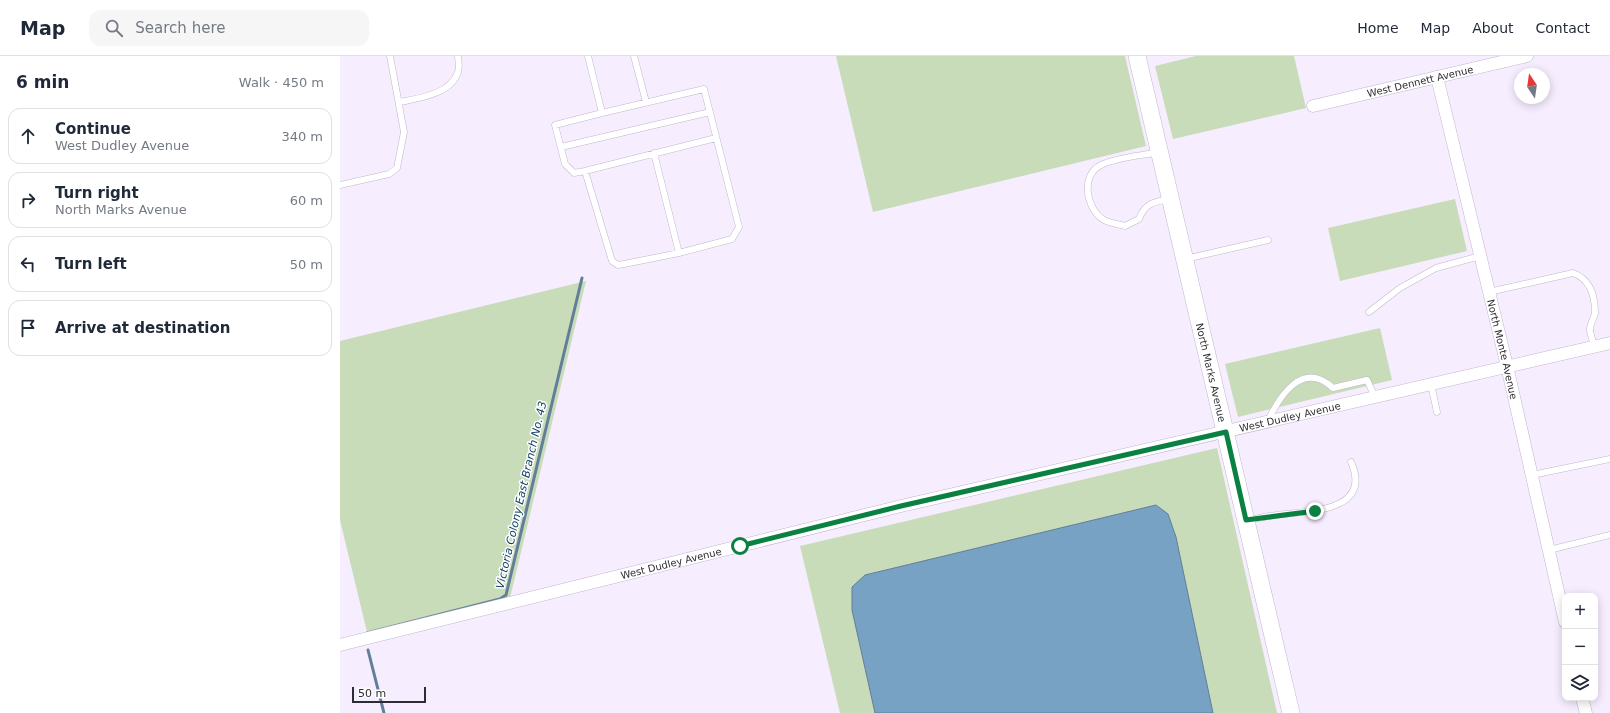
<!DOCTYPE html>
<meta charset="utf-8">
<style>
body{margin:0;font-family:"DejaVu Sans",sans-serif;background:#f6f6f7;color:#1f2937}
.controls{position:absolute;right:12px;bottom:12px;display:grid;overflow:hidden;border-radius:8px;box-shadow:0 2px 10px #0003}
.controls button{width:36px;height:36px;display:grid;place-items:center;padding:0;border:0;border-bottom:1px solid #e0e1e3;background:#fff;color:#1f2937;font:20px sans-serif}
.compass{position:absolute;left:1174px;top:12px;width:36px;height:36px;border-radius:50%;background:#fff;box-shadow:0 2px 10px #0003;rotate:347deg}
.scale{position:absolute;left:12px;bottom:10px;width:74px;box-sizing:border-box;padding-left:4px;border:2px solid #2f2b33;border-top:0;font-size:11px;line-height:14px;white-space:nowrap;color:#2f2b33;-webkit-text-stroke:3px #fefefe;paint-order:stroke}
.stop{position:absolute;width:12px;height:12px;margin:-9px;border:3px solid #0b8043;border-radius:50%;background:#fff}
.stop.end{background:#0b8043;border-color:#fff;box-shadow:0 1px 4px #0008}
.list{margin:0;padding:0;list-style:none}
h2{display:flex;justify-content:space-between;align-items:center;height:52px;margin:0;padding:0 16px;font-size:17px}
h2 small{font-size:13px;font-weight:400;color:#747a83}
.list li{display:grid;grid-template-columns:26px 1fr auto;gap:12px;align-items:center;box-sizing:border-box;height:56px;margin:0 8px 8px;padding:0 8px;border:1px solid #e0e1e3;border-radius:12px}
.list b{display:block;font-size:15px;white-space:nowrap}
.list p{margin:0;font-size:13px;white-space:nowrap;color:#747a83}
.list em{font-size:13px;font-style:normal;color:#747a83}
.icon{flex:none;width:22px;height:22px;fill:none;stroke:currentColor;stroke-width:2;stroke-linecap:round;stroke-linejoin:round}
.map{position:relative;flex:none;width:1270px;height:657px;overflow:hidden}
header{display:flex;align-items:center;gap:24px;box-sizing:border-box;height:56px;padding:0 20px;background:#fff;border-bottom:1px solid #e0e1e3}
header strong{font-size:19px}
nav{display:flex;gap:22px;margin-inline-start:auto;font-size:14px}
.search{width:280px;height:36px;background:#f6f6f7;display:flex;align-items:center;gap:10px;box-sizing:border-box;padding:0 14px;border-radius:12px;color:#747a83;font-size:15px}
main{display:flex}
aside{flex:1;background:#fff}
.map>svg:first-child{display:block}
.green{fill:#c8dcb9}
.water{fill:#78a2c4;stroke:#627e98}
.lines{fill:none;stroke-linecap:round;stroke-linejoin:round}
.stream{stroke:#627e98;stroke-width:3}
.lane-casing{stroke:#c1b7cb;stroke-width:7}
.street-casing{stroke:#c1b7cb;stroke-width:13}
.secondary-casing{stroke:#c1b7cb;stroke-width:18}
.lane{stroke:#fff;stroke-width:6}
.street{stroke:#fff;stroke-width:12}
.secondary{stroke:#fff;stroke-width:17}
.route{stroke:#0b8043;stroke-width:5}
.labels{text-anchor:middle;stroke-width:3;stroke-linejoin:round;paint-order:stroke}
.street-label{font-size:10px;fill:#2f2b33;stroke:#fefefe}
.water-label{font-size:11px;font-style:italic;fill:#0f4164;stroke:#fefefe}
</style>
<header>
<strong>Map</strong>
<div class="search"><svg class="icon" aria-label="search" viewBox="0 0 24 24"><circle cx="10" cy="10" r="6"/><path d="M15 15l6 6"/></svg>Search here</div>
<nav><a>Home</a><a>Map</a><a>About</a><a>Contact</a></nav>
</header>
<main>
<aside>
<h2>6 min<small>Walk · 450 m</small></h2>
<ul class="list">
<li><svg class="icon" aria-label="ahead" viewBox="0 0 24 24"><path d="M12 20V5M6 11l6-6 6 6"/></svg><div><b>Continue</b><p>West Dudley Avenue</p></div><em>340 m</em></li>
<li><svg class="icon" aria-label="right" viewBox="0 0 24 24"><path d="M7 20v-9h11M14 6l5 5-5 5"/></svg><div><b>Turn right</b><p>North Marks Avenue</p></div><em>60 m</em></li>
<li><svg class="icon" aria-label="left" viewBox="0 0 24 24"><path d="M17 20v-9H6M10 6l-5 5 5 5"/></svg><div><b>Turn left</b></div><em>50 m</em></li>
<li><svg class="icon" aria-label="arrive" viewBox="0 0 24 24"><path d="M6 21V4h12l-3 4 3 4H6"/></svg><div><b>Arrive at destination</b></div></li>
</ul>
</aside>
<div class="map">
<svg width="1270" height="657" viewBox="0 0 1270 657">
<rect width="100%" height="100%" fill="#f6edfe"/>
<path class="green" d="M496,0h289l21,90 -273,66z
M856,0h98l12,52 -133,31 -18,-73z
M1115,143l12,52 -127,30 -12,-53z
M246,225l-76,317 -143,34 -27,-112v-179z
M1040,272l12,52 -154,37 -13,-53z
M877,392l60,265h-437l-40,-167z"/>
<path class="water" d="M816,449l12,9 8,23 37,176h-338l-23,-103v-23l13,-12z"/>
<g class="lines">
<path class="stream" d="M27,577l133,-34 6,-4 76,-317
M28,594l16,63"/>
<defs>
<path id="lane" d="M248,0l14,57 102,-24 35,138 -7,12 -53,14 -55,11 -6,1 -6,-4 -27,-90 131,-33
M294,0l12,46
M60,46c20,-4 51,-8 58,-30 2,-5 0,-12 0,-16
M221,91l149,-35
M819,96c-19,4 -41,5 -58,13 -21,10 -15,44 3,55 6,3 14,4 21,6l14,-7c6,-16 15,-17 30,-20
M314,97l25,100
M245,115l-11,2 -9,-9 -10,-39 47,-12
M0,129l49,-11 8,-6 7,-36 -14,-76
M845,203l83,-19
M1149,236l84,-19c17,6 22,22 22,40 -1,6 -6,12 -5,18 1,5 3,10 4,15
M1029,256l31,-24 36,-20 44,-12
M1091,328l6,28
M928,365c12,-26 35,-61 65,-33l34,-8 8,17
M1192,419l78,-16
M908,464c12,-2 24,-5 37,-6 30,-3 87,-5 66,-52
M1209,494l61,-15"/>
<g id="street">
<path id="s1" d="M1097,21l70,289 58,256"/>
<path id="s2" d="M973,50l214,-50"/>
<path id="s3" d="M0,589l561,-139 709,-163"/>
<path d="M1242,642l4,15"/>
</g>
<g id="secondary">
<path id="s4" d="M797,0l154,657"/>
</g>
</defs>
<use href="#lane" class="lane-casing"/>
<use href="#street" class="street-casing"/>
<use href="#secondary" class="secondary-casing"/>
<use href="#lane" class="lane"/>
<use href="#street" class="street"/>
<use href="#secondary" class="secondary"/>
</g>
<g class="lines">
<path class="route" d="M400,490l161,-40 325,-74 20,88 69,-9"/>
</g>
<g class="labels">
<g class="street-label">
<text dy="4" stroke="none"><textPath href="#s2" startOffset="110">West Dennett Avenue</textPath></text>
<text dy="4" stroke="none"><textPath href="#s1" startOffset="280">North Monte Avenue</textPath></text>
<text dy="4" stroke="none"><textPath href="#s4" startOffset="325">North Marks Avenue</textPath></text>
<text dy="4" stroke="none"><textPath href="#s3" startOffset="977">West Dudley Avenue</textPath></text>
<text dy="4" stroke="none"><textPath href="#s3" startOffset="341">West Dudley Avenue</textPath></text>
</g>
<g class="water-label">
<text transform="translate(181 439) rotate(-77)" y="4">Victoria Colony East Branch No. 43</text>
</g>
</g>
</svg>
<div class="controls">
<button>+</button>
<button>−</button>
<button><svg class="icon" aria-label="layers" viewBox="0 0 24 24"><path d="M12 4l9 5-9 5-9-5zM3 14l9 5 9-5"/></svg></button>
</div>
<svg class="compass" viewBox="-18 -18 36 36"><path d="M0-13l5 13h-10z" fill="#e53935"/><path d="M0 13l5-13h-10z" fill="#747a83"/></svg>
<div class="scale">50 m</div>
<div class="stop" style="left:400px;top:490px"></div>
<div class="stop end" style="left:975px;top:455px"></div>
</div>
</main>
